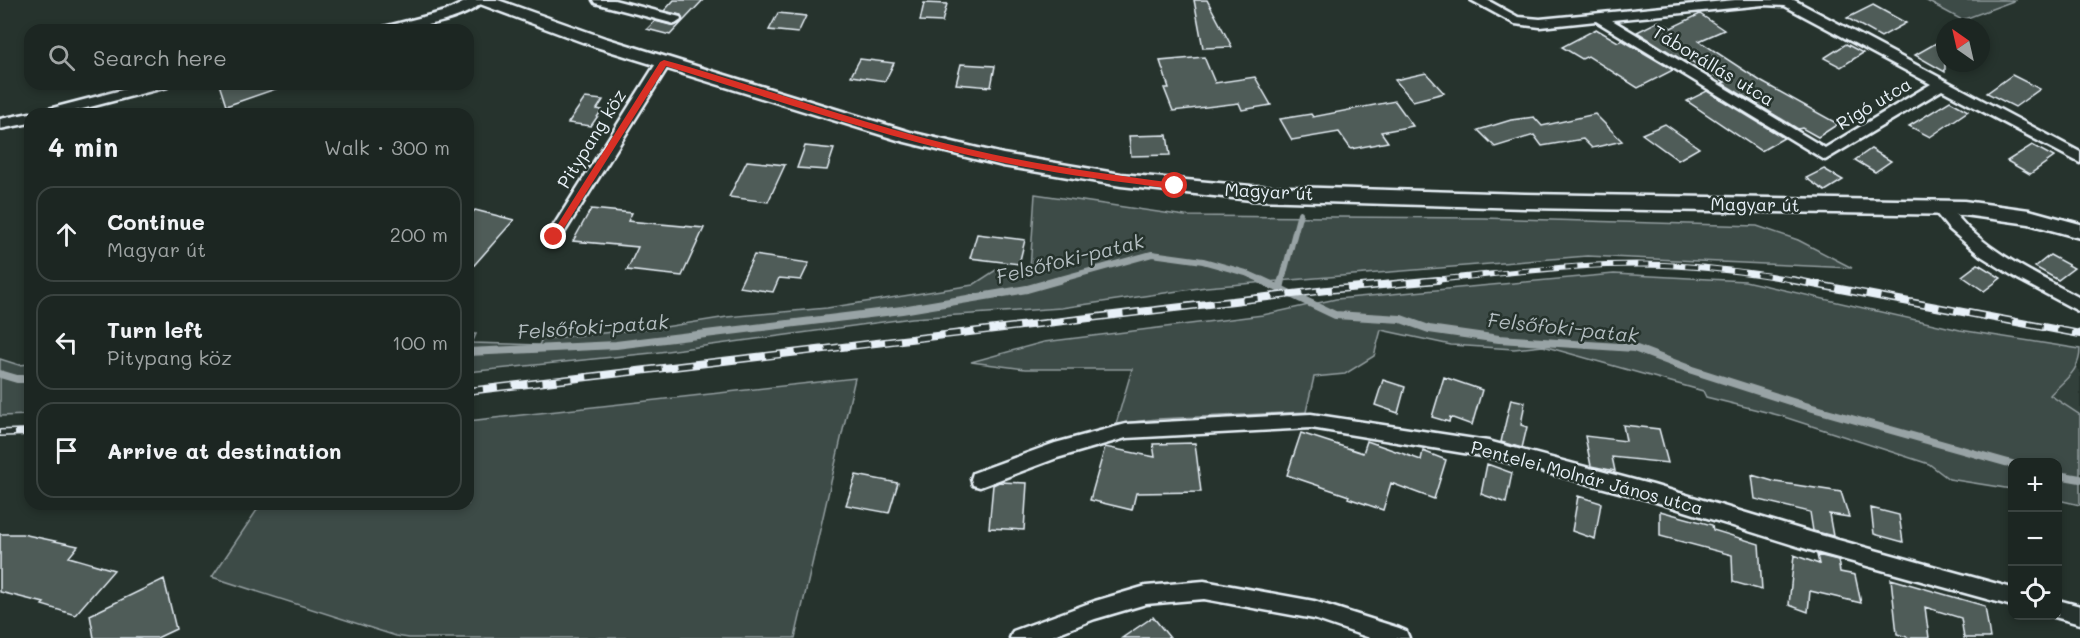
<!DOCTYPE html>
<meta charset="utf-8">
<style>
body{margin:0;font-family:Mali,sans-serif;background:#29322f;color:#f1f3f6}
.controls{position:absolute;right:18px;bottom:18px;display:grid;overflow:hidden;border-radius:12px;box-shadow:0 3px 9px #0003}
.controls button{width:54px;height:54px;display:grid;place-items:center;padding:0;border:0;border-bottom:2px solid #3a4340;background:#1c2622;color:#f1f3f6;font:30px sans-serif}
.compass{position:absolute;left:1936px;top:18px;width:54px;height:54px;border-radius:50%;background:#1c2622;box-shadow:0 3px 9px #0003;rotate:326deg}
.stop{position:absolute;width:18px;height:18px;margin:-14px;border:4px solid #d93025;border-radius:50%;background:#fff}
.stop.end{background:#d93025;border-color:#fff;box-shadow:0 2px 6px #0008}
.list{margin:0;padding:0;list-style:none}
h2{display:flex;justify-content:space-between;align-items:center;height:78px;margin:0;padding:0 24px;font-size:26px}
h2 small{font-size:20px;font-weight:400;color:#a0a5a5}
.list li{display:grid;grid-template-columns:39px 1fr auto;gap:18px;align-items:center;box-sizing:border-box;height:96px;margin:0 12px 12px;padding:0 12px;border:2px solid #3a4340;border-radius:18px}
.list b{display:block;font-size:22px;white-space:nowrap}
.list p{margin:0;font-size:20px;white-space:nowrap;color:#a0a5a5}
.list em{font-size:20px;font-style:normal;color:#a0a5a5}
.icon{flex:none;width:33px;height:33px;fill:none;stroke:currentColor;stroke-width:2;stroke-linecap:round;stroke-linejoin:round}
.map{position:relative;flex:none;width:2080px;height:638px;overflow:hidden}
.search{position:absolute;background:#1c2622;box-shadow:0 3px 9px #0003;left:24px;top:24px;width:450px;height:66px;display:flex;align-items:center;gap:15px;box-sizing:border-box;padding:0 21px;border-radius:18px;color:#a0a5a5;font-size:22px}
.panel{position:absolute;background:#1c2622;box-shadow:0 3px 9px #0003;left:24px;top:108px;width:450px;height:402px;border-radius:18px}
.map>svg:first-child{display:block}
.built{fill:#333f3a}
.green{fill:#3e4b47;stroke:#939ea0;stroke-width:1.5}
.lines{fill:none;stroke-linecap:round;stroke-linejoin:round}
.stream-far1{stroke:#98a3a5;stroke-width:6}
.stream{stroke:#98a3a5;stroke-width:8}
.building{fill:#505c59;stroke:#e8f1f8;stroke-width:1.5}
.minor-casing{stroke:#e8f1f8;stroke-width:5}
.tertiary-casing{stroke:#e8f1f8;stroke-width:5}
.minor{fill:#26332d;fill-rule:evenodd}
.tertiary{fill:#26332d;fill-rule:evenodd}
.rail-far1-casing{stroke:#e8f1f8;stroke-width:6}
.rail-casing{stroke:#e8f1f8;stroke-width:8}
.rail-far1{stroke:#26332d;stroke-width:4;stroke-dasharray:12;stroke-linecap:butt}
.rail{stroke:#26332d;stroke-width:5;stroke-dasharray:15;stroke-linecap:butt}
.route{fill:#d93025}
.labels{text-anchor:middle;stroke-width:5;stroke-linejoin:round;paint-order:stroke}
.street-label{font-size:18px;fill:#e8f1f8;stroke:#26332d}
.water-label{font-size:20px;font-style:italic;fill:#b3bdc0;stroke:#26332d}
</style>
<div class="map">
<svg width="2080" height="638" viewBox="0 0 2080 638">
<rect width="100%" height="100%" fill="#26332d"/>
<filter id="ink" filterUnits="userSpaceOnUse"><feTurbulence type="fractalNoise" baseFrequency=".0167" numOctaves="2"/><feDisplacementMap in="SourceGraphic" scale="12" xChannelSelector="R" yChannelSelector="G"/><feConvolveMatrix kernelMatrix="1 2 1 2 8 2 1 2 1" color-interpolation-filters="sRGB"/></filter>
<g filter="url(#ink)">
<path class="built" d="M2076,368l4,3v44l-30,-20z"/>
<path class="green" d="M1925,0h91l-54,20z
M1035,194l150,22 299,2 273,8 41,14 54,28 -265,-12 -381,31 -145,21 -149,10 -260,35 -184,19v-38h8l-4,9 67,2 3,-6 123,-12 62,-10 100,-9 146,-23 23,-15h34z
M1614,274l131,7 215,49 120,19c0,23 -16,31 -30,46l30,20v90l-22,-5v-38h-46v27l-63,-10 -20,-15 -151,-49 -72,-18 -3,-6 -160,-45 -29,3 -63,-4 -70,-15 -7,26 -29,18 -31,3 -8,35 -149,7 -41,5 16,-55h-107l-54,-7 73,-20 219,-27 73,-16z
M0,359l19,6 11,-1v51l-30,1z
M855,378l-60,260h-386l-13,-2 -184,-59 49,-73h207v-83z"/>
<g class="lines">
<path class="stream-far1" d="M1054,281l98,-27 51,7 43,12 18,8
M1282,281l18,-68"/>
<path class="stream" d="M1261,280l74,35 66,4 28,10 70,10 135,9 58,22 110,35 210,59
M1280,289l2,-9
M468,352l148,-7 286,-35 125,-21 32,-9
M0,374l17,5h13
M2058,475l22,4"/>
</g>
<path class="building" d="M674,0h29l-33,35 -23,-6 8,-8 19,5 8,-4 -1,-7 -17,-4z
M1194,0h13l25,47 -29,1z
M924,3l23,1 -5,18 -22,-1z
M1873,5l33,18 -25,14 -34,-19z
M778,13l28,3 -8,17 -29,-3z
M1700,14l24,16 -25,11 63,41 76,42 -20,13 -16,-9 -4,1 -76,-46 3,-1 -34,-21 -4,2 -50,-31 22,-11 12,7z
M1596,29l22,13 4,-2 51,30 -35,18 -50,-32 -6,3 -20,-12z
M1945,38v34l-30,-17z
M1846,44l17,9 -22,14 -17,-9z
M1204,57l11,26 40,-6 16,28 -29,5 -3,-7 -66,8 -9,-23h5l-9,-27z
M860,59l34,4 -9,18 -34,-5z
M961,64l34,2 -4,21 -35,-3z
M1426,73l18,20 -31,8 -18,-21z
M2012,75l28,14 -25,18 -28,-14z
M219,84h61l1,3 -55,19z
M1707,91l77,47 -23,13 -74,-50z
M585,98l18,2 -6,9 5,1 -11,16 -23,-3z
M1395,101l18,25 -32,6 7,10 -37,7 -12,-17 -47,8 -12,-21 31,-5 2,3z
M1950,101l18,10 -38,26 -21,-11z
M1595,114l27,27 -30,7 -9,-9 -41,7 -8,-11 -39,12 -17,-17 33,-10 23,-3 8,9z
M1665,124l34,24 -21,12 -36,-26z
M1167,135l3,20 -39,1 -2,-20z
M2032,145l22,12 -24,17 -23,-13z
M805,146l29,3 -7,21 -30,-2z
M1871,149l20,12 -16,11 -20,-12z
M747,161l38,4 -17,37 -39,-5z
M1824,169l19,11 -18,11 -19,-13z
M591,209l41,4 -4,8 76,7 -22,48 -55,-6 11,-23 -65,-6z
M475,210l39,10 -46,52v-55z
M977,234l48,6 -6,24 -49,-6z
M754,255l55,8 -8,17 -22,-2 -6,14 -34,-5z
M2050,255l24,13 -16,12 -23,-13z
M1978,264l23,14 -17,13 -22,-15z
M1444,377l38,13 -10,35 -22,-8 -1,5 -17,-5z
M1383,380l22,7 -7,26 -23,-8z
M1511,399l14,3 -4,23 6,2 -5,21 -21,-6z
M1623,425l36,4 9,34 -56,-6 3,14 -24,-5 -6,-30 41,5z
M1301,433l62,20 4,-12 54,19 2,-9 23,9 -12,39 -43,-16 -8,27 -35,-12 1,-2 -62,-21z
M1195,443l6,49 -65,1 -4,17 -42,-10 15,-53 50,10 -2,-13z
M1487,464l25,9 -6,30 -25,-9z
M856,475l42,8 -9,30 -43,-8z
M1752,475l24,7 65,10 8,25 -20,-3 4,22 -20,-5 -3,-19 -55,-13z
M999,482l28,1 -3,47 -35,-2 4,-43z
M1578,496l23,7 -6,36 -23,-8z
M1871,508l28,7 4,27 -29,-8z
M1660,511l52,14 1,5 46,14 3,46 -29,-8 -1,-27 -72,-19z
M0,534h22l56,12 -9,11 45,13 -39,45 -33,-10 2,-2 -44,-11z
M1794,555l25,9 -2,-9 21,5 2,12 15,3 6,28 -51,-12 -2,21 -19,-7z
M164,579l12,50 -19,9h-63l-4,-23z
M1891,579l94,27 5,32h-26l-3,-20 -36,-11 4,31h-19l-13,-4z
M1153,617l17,21h-48z"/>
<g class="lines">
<defs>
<path id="minor" d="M469,0h16c-19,21 -75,30 -102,30l1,-3 62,-16z
M593,0h21l66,17 1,3 -6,4 -80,-21z
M1471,0h16l31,17 22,2 195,-19h59l286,152v11l-138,-73 -117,70 -229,-139 -56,6 -25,-3zM1763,5l22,1 146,78 -106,64 -213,-128z
M664,58l7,4 -112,179h-10l-3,-4 3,-4 108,-171z
M145,84h24l-2,3 -104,27h-24l2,-3z
M30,113l2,1h-2v9l-30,6v-10z
M1940,203c11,3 21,19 30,27 32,29 73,48 110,68v14l-62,-33 -37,-23 -33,-28 -13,-16 -3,-4 3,-4z
M1311,414l177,27 165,44 160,48 199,55v18l-199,-55 -160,-50 -165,-44 -177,-29 -185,10 -69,20 -77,29 -7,-2 -2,-6 2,-6 82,-30 71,-19z
M1204,581l110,20 85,27 7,3 3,7h-39l-56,-19 -110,-20 -58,5 -51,15 -49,19h-36l3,-7 82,-30 51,-15z
M2058,600l22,6v18l-29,-8h7z"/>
<path id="tertiary" d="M475,0h23l107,38 305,94 93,22 118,20 130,12 274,8 439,7 65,9 51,14v14l-51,-14 -65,-9 -439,-7 -274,-8 -130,-14 -118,-20 -102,-25 -308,-95 -116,-43z"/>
</defs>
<use href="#minor" class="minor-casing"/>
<use href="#tertiary" class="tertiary-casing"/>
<use href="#minor" class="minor"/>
<use href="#tertiary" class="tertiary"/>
<defs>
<path id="rail-far1" d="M1422,281c80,-7 161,-19 242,-16 46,2 91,8 136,16"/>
<path id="rail" d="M1792,280l288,54
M468,391l859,-101 111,-10
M0,433l30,-1"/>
</defs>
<use href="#rail-far1" class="rail-far1-casing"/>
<use href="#rail" class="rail-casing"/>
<use href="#rail-far1" class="rail-far1"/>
<use href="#rail" class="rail"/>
</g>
</g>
<path class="route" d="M664,60c102,28 201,66 305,89 68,16 137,25 206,34l4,3 -4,3c-70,-9 -139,-18 -207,-34 -102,-24 -202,-58 -302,-89l-109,173h-6v-4l109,-173z"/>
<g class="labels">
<g class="street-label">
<text transform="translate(1713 66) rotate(31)" y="6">Táborállás utca</text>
<text transform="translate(1874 104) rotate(-31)" y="6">Rigó utca</text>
<text transform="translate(592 139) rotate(-58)" y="6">Pitypang köz</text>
<text transform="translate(1269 192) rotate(3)" y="6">Magyar út</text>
<text transform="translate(1755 205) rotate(1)" y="6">Magyar út</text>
<text transform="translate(1587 478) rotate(15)" y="6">Pentelei Molnár János utca</text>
</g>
<g class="water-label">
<text transform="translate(1070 259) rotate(-14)" y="7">Felsőfoki-patak</text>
<text transform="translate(593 327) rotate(-4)" y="7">Felsőfoki-patak</text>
<text transform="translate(1563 328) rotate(6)" y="7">Felsőfoki-patak</text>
</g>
</g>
</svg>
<div class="controls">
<button>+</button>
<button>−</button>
<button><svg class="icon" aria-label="locate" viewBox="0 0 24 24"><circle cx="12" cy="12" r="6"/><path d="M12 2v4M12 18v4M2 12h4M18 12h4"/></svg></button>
</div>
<svg class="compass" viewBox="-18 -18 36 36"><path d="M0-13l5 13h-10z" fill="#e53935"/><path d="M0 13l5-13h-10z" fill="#a0a5a5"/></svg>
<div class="stop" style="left:1175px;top:186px"></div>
<div class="stop end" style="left:554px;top:237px"></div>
<div class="search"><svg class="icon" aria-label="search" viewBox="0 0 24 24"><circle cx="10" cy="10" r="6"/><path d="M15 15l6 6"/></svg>Search here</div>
<section class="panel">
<h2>4 min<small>Walk · 300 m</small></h2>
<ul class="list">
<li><svg class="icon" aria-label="ahead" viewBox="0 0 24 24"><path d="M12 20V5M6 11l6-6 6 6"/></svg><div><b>Continue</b><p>Magyar út</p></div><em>200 m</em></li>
<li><svg class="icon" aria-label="left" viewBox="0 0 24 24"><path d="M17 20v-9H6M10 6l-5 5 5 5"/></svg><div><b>Turn left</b><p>Pitypang köz</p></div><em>100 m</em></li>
<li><svg class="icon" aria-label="arrive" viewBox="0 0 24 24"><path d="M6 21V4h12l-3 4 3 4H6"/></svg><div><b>Arrive at destination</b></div></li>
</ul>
</section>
</div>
